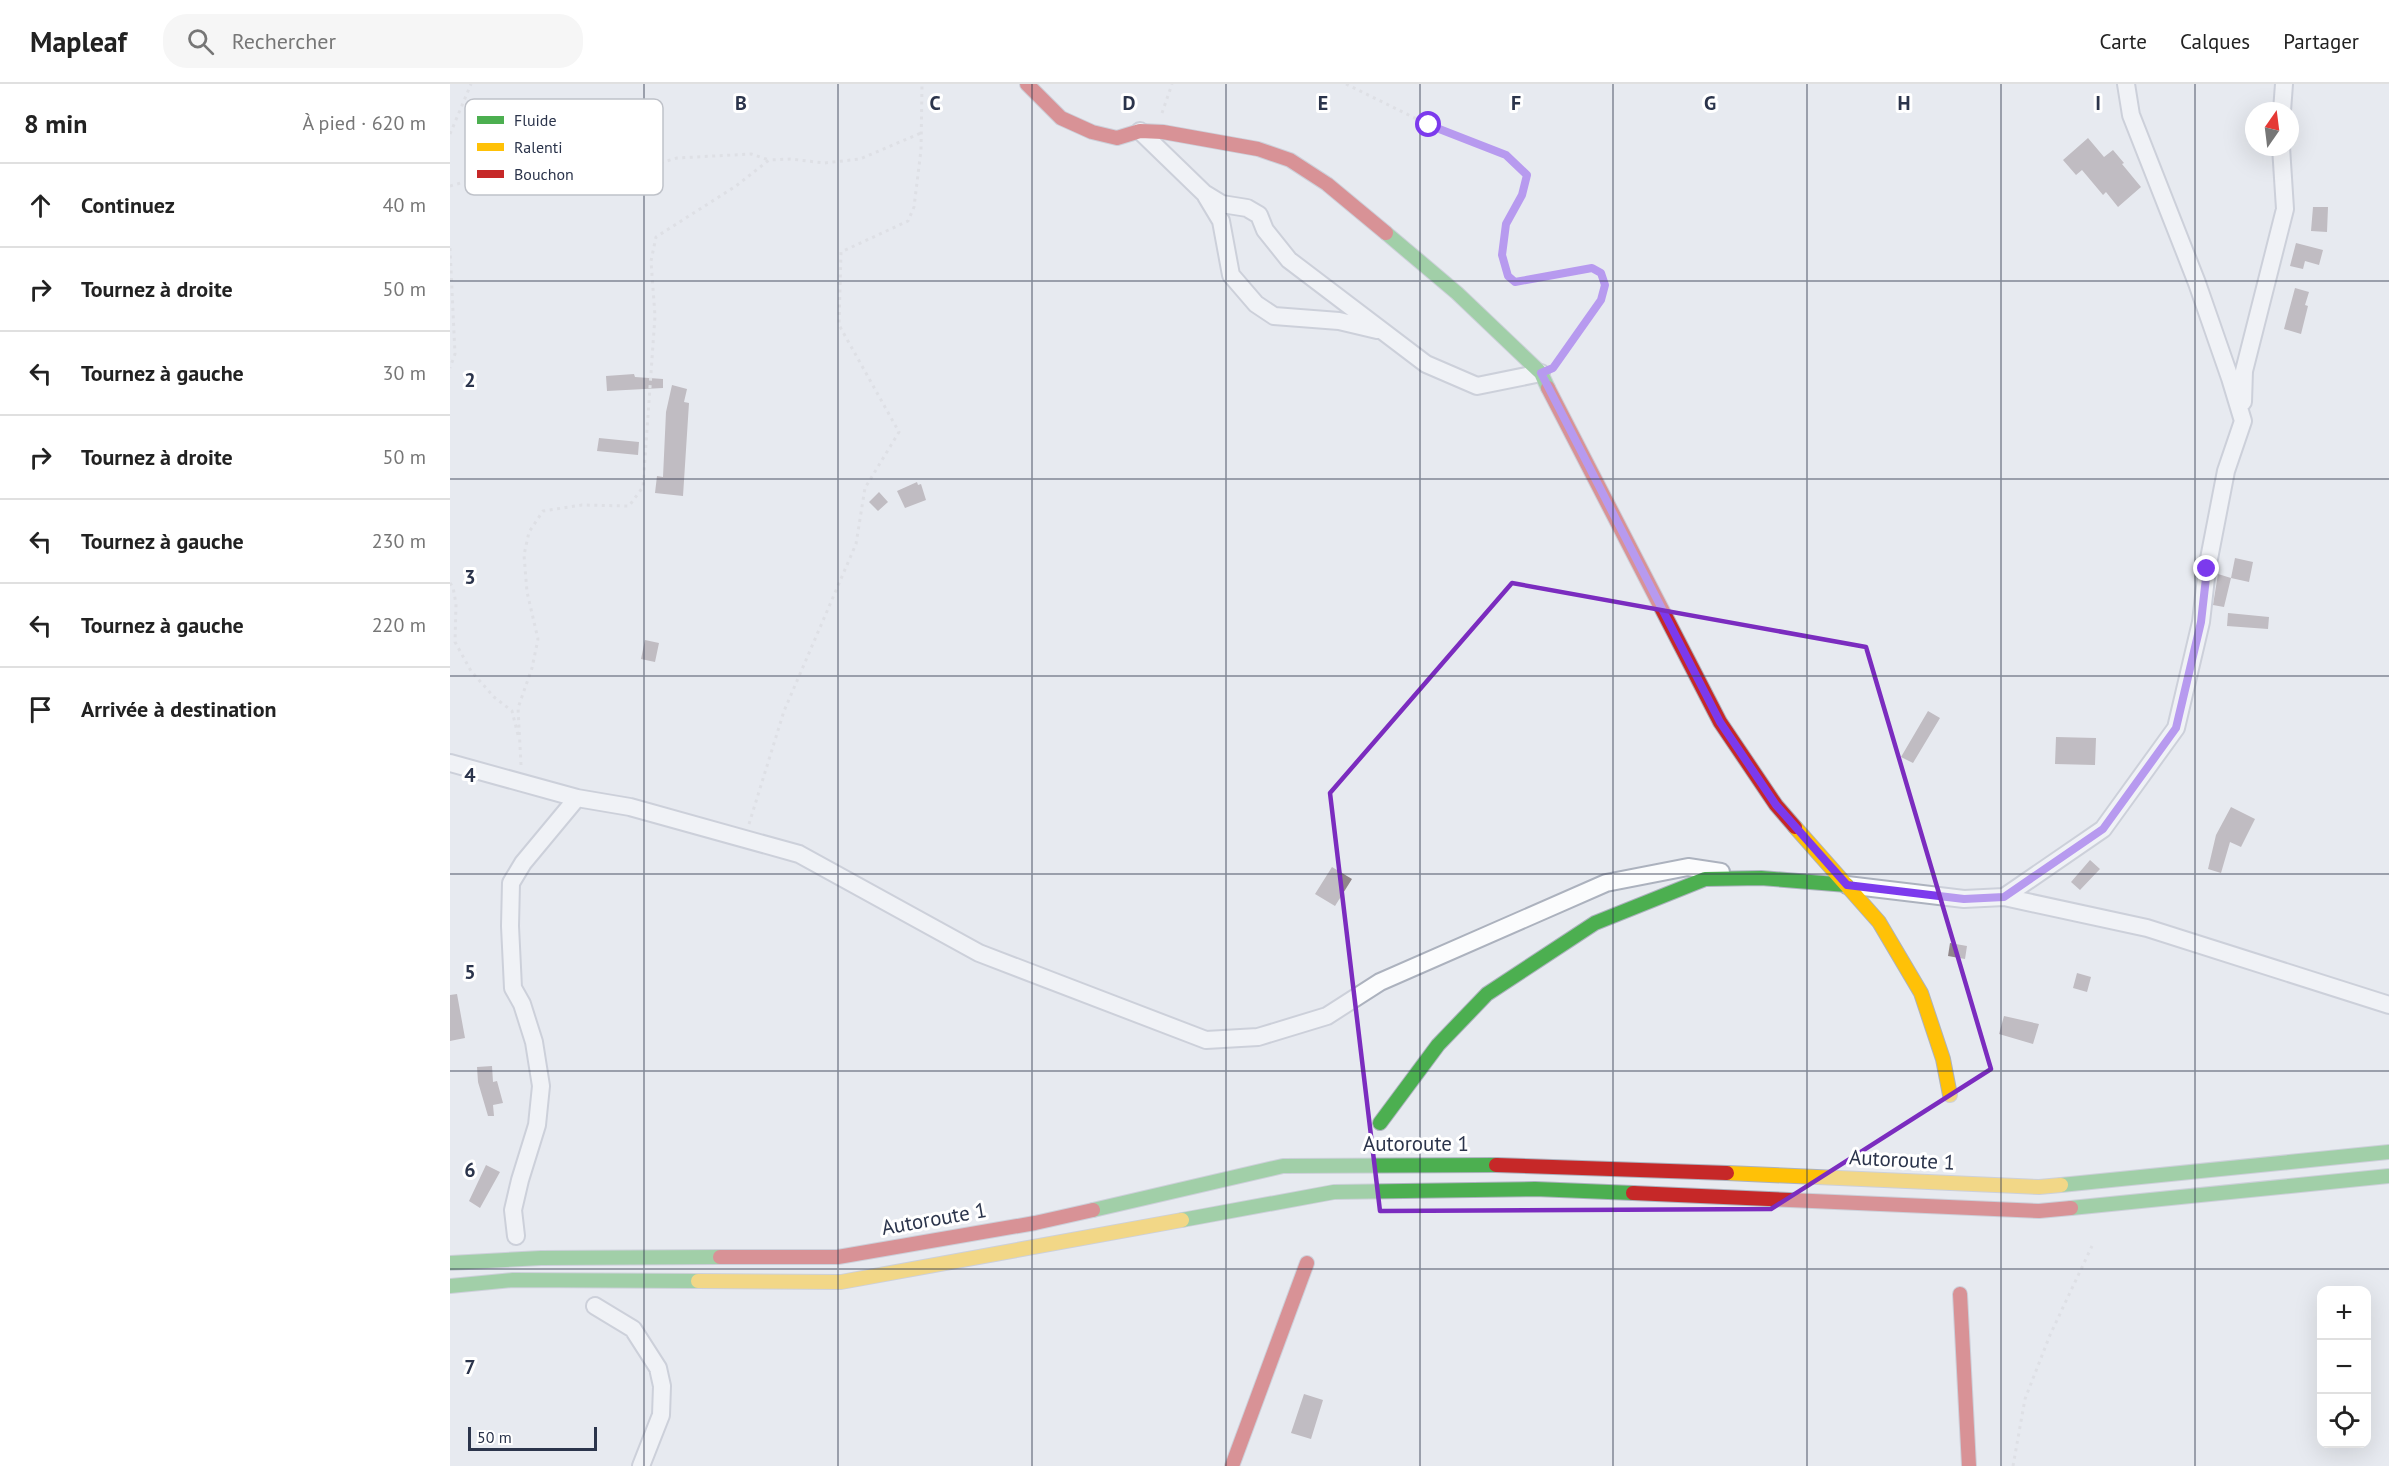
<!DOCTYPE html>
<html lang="fr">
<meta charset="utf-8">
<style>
body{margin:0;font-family:"PT Sans",sans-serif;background:#f6f6f6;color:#222}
.controls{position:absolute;right:18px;bottom:18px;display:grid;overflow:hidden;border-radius:12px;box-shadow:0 6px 24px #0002}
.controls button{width:54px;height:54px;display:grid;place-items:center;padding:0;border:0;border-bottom:2px solid #e0e0e0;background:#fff;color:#222;font:30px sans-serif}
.compass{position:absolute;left:1795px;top:18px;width:54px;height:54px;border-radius:50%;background:#fff;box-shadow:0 6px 24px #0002;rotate:14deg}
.scale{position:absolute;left:18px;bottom:15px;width:129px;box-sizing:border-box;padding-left:6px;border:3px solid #2b344b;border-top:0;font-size:16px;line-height:21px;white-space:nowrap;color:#2b344b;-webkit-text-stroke:4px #fff;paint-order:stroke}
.stop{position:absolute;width:18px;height:18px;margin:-14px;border:4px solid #7c3aed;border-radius:50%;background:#fff}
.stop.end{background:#7c3aed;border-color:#fff;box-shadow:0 2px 6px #0008}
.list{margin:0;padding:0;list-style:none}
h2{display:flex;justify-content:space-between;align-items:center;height:78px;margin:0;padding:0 24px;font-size:26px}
h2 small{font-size:20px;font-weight:400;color:#767676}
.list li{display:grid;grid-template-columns:39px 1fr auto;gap:18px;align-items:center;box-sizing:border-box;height:84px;padding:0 24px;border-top:2px solid #e0e0e0}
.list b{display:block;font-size:22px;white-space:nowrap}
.list em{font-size:20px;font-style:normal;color:#767676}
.icon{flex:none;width:33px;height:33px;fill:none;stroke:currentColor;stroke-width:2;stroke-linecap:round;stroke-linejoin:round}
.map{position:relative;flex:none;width:1939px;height:1382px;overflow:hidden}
header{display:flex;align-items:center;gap:36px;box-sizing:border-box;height:84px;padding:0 30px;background:#fff;border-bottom:2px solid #e0e0e0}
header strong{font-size:28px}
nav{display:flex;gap:33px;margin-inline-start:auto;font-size:21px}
.search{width:420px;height:54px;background:#f6f6f6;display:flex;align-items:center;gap:15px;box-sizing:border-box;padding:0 21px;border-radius:24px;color:#767676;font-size:22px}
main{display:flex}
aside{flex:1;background:#fff}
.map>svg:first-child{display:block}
.building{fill:#908689}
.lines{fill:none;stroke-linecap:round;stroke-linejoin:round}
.street-casing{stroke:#acb2be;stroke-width:20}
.fast-casing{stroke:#acb2be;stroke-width:16}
.slow-casing{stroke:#acb2be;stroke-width:16}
.jam-casing{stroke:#acb2be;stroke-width:16}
.path{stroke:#d3d5d8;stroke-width:3;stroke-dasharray:3 4.5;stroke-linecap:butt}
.street{stroke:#fbfcfd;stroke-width:16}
.fast{stroke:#4caf50;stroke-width:14}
.slow{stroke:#ffc107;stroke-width:14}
.jam{stroke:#c62828;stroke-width:14}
.route{stroke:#7c3aed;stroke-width:8}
.marked{fill:none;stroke:#7b2cbf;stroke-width:4.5;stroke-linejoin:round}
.grid{fill:none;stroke:#2b344b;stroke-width:1.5;stroke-opacity:0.55}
.labels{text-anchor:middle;stroke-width:6;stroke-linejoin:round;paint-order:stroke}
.street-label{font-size:21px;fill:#2b344b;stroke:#fff}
.key{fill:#fff;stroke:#bfc2c9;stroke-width:1.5}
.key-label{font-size:16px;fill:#2b344b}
.grid-label{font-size:20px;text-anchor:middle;font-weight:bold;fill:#2b344b;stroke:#fff;stroke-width:6;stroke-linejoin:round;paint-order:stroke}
</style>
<header>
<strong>Mapleaf</strong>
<div class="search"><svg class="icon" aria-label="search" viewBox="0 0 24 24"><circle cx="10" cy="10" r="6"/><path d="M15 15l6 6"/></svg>Rechercher</div>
<nav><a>Carte</a><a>Calques</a><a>Partager</a></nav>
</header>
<main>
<aside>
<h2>8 min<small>À pied · 620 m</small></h2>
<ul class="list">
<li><svg class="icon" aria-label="ahead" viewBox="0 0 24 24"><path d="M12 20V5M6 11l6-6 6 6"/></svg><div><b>Continuez</b></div><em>40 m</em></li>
<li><svg class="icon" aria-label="right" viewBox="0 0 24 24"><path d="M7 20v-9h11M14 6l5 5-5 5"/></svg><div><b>Tournez à droite</b></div><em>50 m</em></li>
<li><svg class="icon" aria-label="left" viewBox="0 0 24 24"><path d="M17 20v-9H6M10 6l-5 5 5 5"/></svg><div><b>Tournez à gauche</b></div><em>30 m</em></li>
<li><svg class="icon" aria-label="right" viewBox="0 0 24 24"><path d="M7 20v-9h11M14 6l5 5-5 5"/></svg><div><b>Tournez à droite</b></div><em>50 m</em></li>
<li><svg class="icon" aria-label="left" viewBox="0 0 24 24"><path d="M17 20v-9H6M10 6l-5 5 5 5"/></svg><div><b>Tournez à gauche</b></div><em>230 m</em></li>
<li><svg class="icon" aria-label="left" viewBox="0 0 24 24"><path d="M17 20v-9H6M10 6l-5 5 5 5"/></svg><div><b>Tournez à gauche</b></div><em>220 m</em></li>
<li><svg class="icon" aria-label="arrive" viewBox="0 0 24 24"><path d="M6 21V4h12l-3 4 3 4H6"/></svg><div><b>Arrivée à destination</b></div></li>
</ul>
</aside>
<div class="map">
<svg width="1939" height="1382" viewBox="0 0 1939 1382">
<rect width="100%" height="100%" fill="#e7eaf0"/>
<path class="building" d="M1638,54l16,19 9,-7 11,13 -2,1 19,23 -23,20 -12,-15 -3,3 -21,-25 -6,5 -13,-15z
M1863,123h15l-1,25 -16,-1z
M1846,159l27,7 -4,15 -14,-4 -2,8 -13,-3z
M1845,204l14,4 -4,13 3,1 -7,28 -17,-5z
M184,290l1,3 28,2v9l-56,3 -1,-15z
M222,301l15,4 -3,13 5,1 -6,93 -28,-3 2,-17 6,1 3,-65z
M149,354l40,4 -1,13 -41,-4z
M467,398l1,3 3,-1 5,16 -21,8 -8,-17z
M429,408l9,10 -10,9 -9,-9z
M1785,474l18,4 -4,20 -18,-4 -7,29 -11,-2 5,-31 13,4z
M1778,529l41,4 -1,12 -41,-3z
M195,556l14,3 -4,19 -14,-3z
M1478,627l12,7 -27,45 -12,-6z
M1606,653l40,1 -1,27 -40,-1z
M1781,723l24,12 -14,28 -11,-5 -9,31 -13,-4 8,-34z
M1640,776l10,9 -20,21 -9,-8z
M882,783l20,12 -17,27 -20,-12z
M1500,859l17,3 -2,13 -17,-3z
M1627,889l14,4 -4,15 -14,-4z
M7,910l8,44 -15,3v-46z
M1554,932l35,8 -6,20 -34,-10z
M42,982l1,16 4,-1 6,22 -10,2 1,11h-6l-10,-34 -1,-15z
M36,1081l14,7 -20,36 -11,-7z
M854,1310l19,6 -12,39 -20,-6z"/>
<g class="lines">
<defs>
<path id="street" d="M1832,27l2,-27
M690,47l64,62 18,11 25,4 12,7 6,15 24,30 137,104 51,22 64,-13
M756,112l15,25 10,54 25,29 18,12 65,5 38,9
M1793,318l1,-31 41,-162 -4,-62
M0,679l127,35 53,9 169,47 180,99 227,87 52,-3 69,-21 53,-34 226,-99 82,-16 33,5
M1397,801l117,14 40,-2 99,-68 73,-101 25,-106 6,-53 19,-98 17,-50 -13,-43 -33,-95 -66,-168 -5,-31
M1554,813l143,31 242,77
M66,1152l-3,-26 7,-30 17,-55 4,-39 -7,-44 -12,-38 -9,-16 -3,-62 1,-43 12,-20 54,-65
M145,1222l38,23 25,39 4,18 -1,29 -20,51"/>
<path id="fast" d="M936,149l71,60 84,80 7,15
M930,1039l58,-78 49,-51 108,-71 110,-44 56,-1 86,7
M1611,1101l328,-33
M1621,1124l318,-32
M643,1126l190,-44 213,-1
M732,1136l152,-28 201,-3 98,4
M0,1179l91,-5 179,-1
M0,1202l63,-6 185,1"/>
<path id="slow" d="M1345,743l84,95 42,71 22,66 7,36
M1277,1089l312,14 22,-2
M248,1197l143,1 341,-62"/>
<path id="jam" d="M577,0l34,34 31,14 25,6 23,-7 23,1 95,17 32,11 37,24 59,49
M1098,304l172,334 56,83 19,22
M1046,1081l231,8
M1183,1109l406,18 32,-3
M270,1173h118l197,-34 58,-13
M1510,1210l9,172
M782,1382l75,-203"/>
</defs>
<use href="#street" class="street-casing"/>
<use href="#fast" class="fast-casing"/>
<use href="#slow" class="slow-casing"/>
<use href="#jam" class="jam-casing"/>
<path class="path" d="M896,0l83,41 77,30 21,20 -5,20 -16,29 -4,31 6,21 7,6c19,-1 63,-17 77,-14 4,1 6,4 9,5l4,12 -4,15 -44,62
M712,29l10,-29
M0,50l21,-50
M0,102l28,-8 65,1 26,6h44l30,-17 34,-10 74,-4 18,6
M0,164l5,106 -5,14
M0,499l3,4 3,17 -1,38 16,29 23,26 18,14 6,24
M71,681l-3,-57 14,-40 6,-29 -11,-47 -3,-37 5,-23 14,-21 39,-6 47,1 14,-19 12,-171 -4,-55 5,-24 80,-51 33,-26 22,-1 33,4 36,-4 61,-26
M299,740l35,-113 72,-167 9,-56 34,-56 -60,-107 2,-73 67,-31 6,-14 7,-57 1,-66
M1563,1382l12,-67 25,-64 42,-89"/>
<use href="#street" class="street"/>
<use href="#fast" class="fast"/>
<use href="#slow" class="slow"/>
<use href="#jam" class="jam"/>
</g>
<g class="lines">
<path class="route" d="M979,41l77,30 21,20 -5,20 -16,29 -4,31 6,21 7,6 77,-14 9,5 4,12 -4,15 -48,68 -12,5 179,349 56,83 71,80 117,14 40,-2 99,-68 73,-101 25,-106 6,-53"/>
</g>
<path d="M0 0H1939V1382H0ZM1062,499l354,64 125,422 -220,140 -391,2 -50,-418z" fill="#e7eaf0" fill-opacity=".55" fill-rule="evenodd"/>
<path class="marked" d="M1062,499l354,64 125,422 -220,140 -391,2 -50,-418z"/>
<path class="grid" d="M194,0v1382M388,0v1382M582,0v1382M776,0v1382M970,0v1382M1163,0v1382M1357,0v1382M1551,0v1382M1745,0v1382M0,197h1939M0,395h1939M0,592h1939M0,790h1939M0,987h1939M0,1185h1939"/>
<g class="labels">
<g class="street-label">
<text x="966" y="1067">Autoroute 1</text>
<text transform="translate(1452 1076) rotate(3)" y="7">Autoroute 1</text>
<text transform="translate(484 1135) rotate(-10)" y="7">Autoroute 1</text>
</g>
</g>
<rect x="15" y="15" width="198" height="96" rx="9" class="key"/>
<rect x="27" y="32" width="27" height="8" fill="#4caf50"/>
<rect x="27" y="59" width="27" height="8" fill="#ffc107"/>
<rect x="27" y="86" width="27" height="8" fill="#c62828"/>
<g class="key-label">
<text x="64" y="42">Fluide</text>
<text x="64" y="69">Ralenti</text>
<text x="64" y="96">Bouchon</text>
</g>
<g class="grid-label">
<text x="291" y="26">B</text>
<text x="485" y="26">C</text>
<text x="679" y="26">D</text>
<text x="873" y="26">E</text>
<text x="1066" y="26">F</text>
<text x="1260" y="26">G</text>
<text x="1454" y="26">H</text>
<text x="1648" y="26">I</text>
<text x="20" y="303">2</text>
<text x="20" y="500">3</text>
<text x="20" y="698">4</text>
<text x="20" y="895">5</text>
<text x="20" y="1093">6</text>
<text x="20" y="1290">7</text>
</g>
</svg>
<div class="controls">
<button>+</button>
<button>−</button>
<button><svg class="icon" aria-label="locate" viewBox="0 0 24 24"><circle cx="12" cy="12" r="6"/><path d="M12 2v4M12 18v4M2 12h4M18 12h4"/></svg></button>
</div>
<svg class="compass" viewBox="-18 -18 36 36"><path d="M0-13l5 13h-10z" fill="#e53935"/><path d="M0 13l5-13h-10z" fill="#767676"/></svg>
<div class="scale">50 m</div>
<div class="stop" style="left:979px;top:41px"></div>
<div class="stop end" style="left:1757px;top:485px"></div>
</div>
</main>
